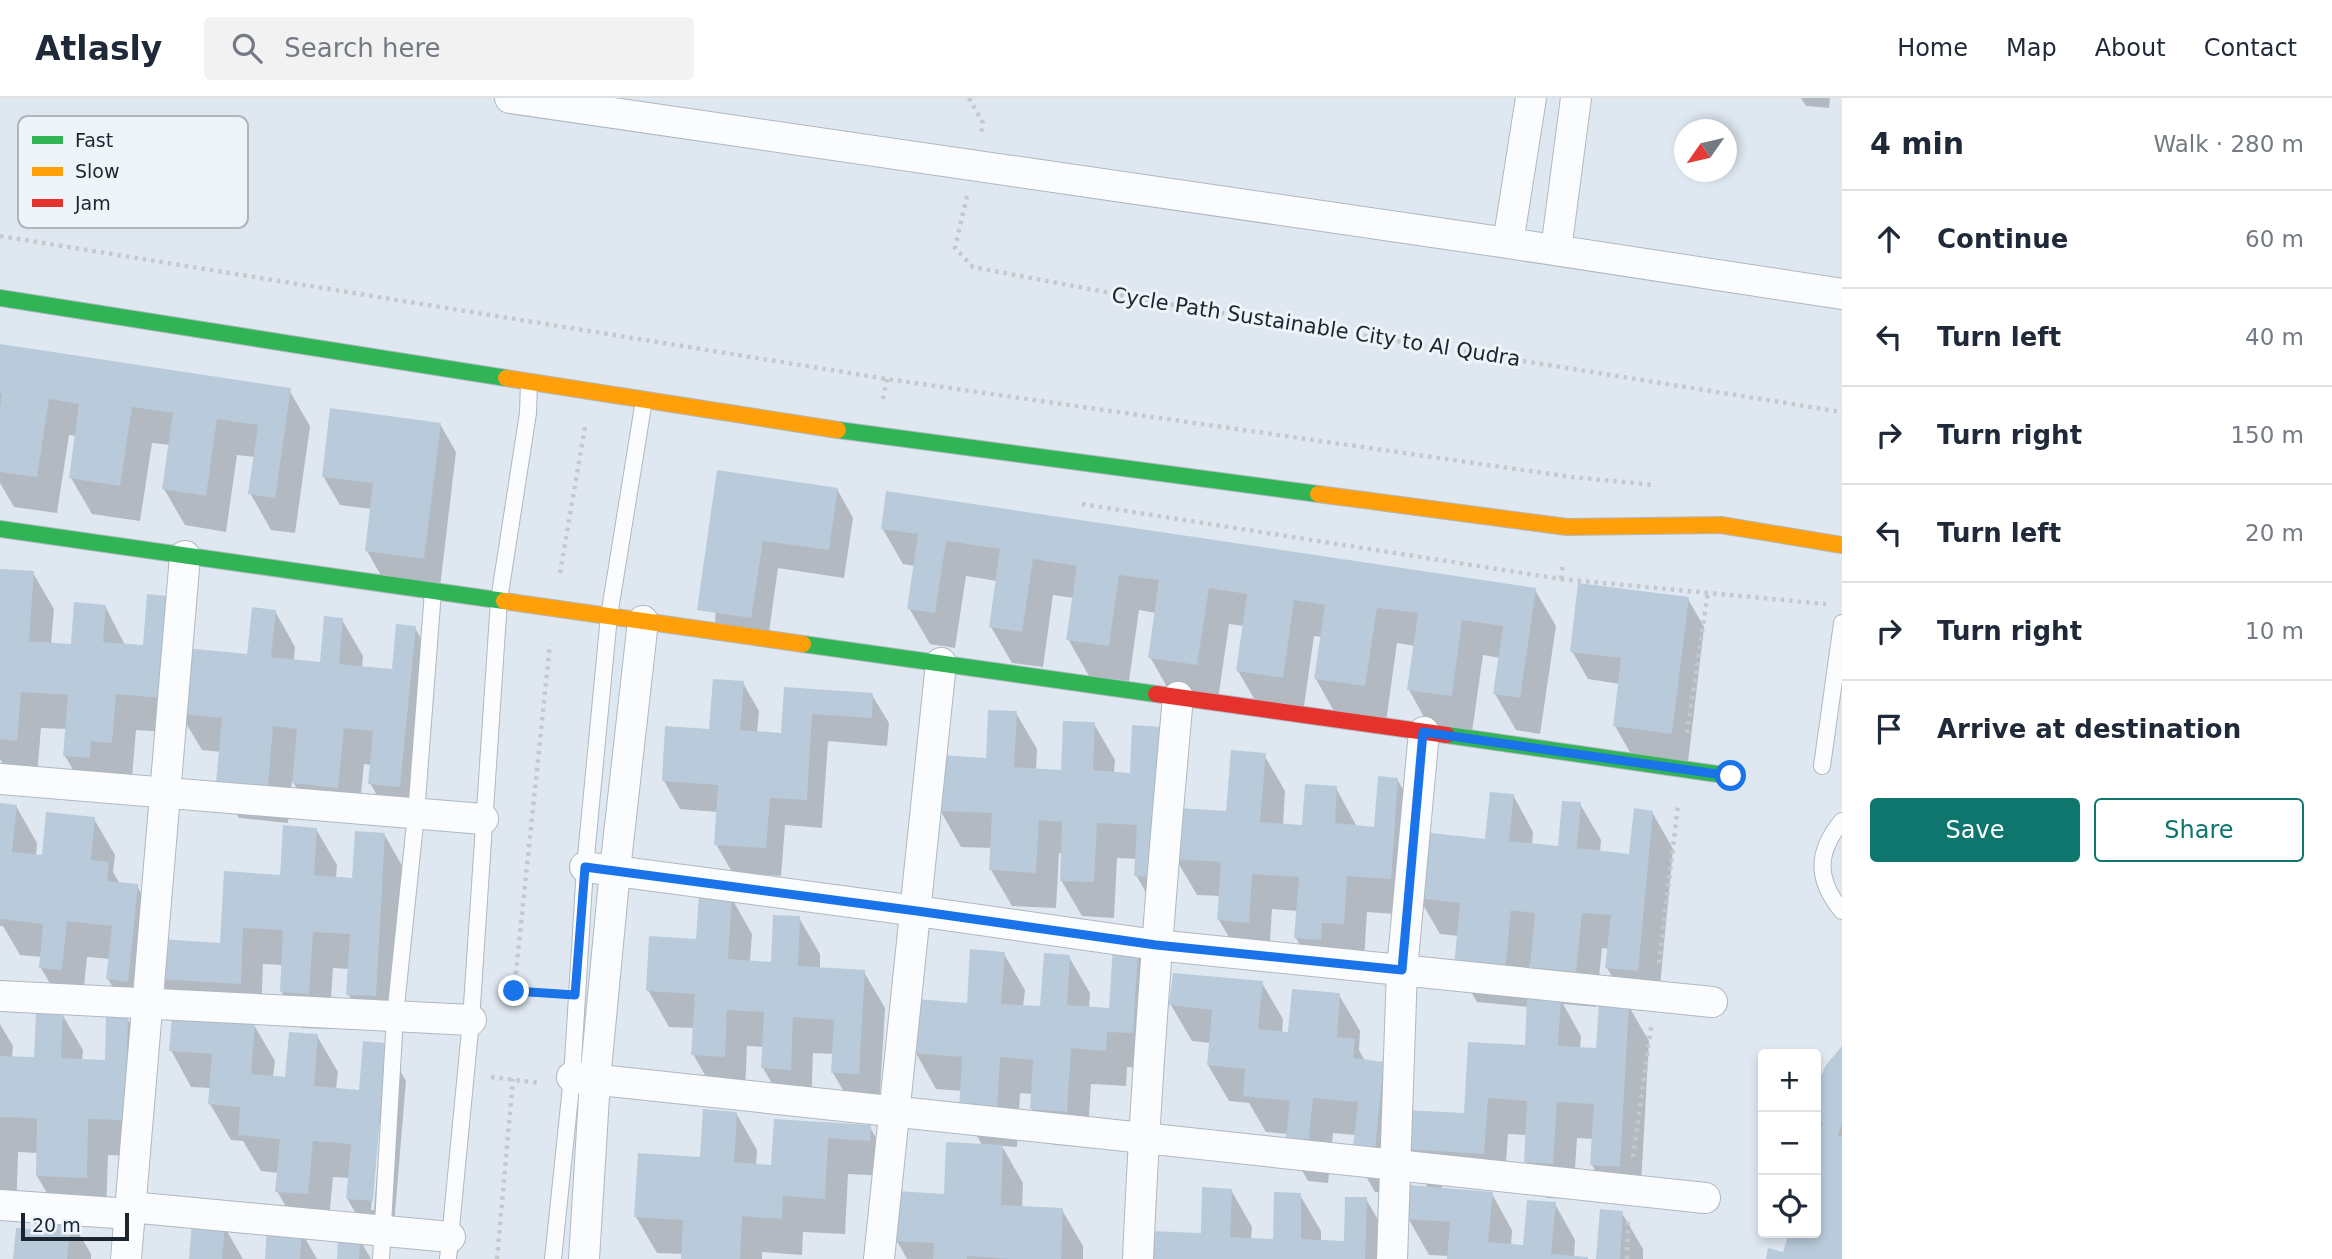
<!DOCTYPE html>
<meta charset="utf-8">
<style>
body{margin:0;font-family:"DejaVu Sans",sans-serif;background:#f2f2f3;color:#1f2937}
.controls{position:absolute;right:21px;bottom:21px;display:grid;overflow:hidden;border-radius:7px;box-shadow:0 4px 10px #0003}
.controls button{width:63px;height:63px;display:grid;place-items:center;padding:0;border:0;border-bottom:2px solid #e0e1e3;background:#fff;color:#1f2937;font:35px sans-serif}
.compass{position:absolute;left:1674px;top:21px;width:63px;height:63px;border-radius:50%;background:#fff;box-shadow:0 4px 10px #0003;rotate:236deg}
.scale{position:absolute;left:21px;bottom:18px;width:108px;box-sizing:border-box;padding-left:7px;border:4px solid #1a252f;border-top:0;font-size:19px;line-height:24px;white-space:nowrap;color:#1a252f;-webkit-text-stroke:5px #eef4f9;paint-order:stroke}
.stop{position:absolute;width:21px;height:21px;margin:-16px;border:5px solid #1a73e8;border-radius:50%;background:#fff}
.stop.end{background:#1a73e8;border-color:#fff;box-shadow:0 2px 7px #0008}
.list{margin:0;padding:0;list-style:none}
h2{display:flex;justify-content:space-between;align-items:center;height:91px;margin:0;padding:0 28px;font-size:30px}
h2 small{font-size:23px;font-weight:400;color:#747a83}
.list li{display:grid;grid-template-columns:46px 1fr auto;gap:21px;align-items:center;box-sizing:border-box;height:98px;padding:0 28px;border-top:2px solid #e0e1e3}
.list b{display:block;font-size:26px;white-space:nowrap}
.list em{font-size:23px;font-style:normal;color:#747a83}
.actions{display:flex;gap:14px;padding:21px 28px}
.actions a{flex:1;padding:16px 0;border:2px solid #0f766e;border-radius:7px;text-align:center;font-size:24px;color:#0f766e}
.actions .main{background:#0f766e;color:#fff}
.icon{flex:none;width:38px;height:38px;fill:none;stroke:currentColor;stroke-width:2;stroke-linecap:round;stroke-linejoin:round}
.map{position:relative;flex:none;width:1842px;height:1161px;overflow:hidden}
header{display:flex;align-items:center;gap:42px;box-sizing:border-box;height:98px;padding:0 35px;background:#fff;border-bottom:2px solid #e0e1e3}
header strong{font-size:33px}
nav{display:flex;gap:38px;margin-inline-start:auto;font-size:24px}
.search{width:490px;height:63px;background:#f2f2f3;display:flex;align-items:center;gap:18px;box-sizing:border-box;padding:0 24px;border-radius:7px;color:#747a83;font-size:26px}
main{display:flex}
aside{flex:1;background:#fff}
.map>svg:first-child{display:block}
.shadow{fill:#0003;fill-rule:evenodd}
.building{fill:#b9cadb}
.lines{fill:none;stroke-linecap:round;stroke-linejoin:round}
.lane-casing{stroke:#afb8c1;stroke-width:18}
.street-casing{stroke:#afb8c1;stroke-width:32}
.fast-casing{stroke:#afb8c1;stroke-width:18}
.slow-casing{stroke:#afb8c1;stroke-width:18}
.jam-casing{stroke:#afb8c1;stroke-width:18}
.path{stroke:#c4c9cc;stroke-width:4.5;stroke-dasharray:3.5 5;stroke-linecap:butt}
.lane{stroke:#fafcfd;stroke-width:16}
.street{stroke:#fafcfd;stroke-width:30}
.fast{stroke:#30b455;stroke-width:16}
.slow{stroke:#ff9f0a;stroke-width:16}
.jam{stroke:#e5322d;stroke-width:16}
.route{stroke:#1a73e8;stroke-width:9}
.labels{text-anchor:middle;stroke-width:6;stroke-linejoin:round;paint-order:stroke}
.street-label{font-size:21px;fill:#1a252f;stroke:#eef4f9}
.key{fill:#eef4f9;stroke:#aeb6bc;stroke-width:2}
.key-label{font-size:19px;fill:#1a252f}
</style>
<header>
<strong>Atlasly</strong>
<div class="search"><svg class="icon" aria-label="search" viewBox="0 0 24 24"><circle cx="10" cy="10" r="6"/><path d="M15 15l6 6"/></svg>Search here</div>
<nav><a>Home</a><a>Map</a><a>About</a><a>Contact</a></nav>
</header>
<main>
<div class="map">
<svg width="1842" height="1161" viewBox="0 0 1842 1161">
<rect width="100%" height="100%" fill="#dfe8f1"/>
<path class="shadow" d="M1801,0h29l-1,10 -23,-2z
M0,248l289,44 21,36 -15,107 -24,-3 -21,-37 5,-36 -18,-2 -11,77 -41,-7 -21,-36 6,-44 -18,-2 -12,78 -48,-7 -21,-36 6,-42 -8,-1 -12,78 -43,-6 -14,-24z
M440,326l16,28 -16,135 -57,-8 -16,-28 5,-42 -32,-4 -17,-29z
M718,374l119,17 16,29 -9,60 -66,-10 -11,78 -52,-8z
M882,430l653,62 21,36 -16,108 -24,-4 -21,-36 5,-36 -17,-3 -11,77 -43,-6 -20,-36 6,-44 -18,-3 -11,79 -50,-7 -20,-36 6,-42 -8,-1 -11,77 -44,-6 -21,-36 6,-45 -15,-2 -11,76 -47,-6 -21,-37 6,-44 -17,-3 -10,71 -40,-5 -21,-37 6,-41 -21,-3 -10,72 -31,-4 -21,-36 6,-46 -31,-5 -11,72 -25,-4 -21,-36 6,-42 -12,-2z
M33,475l21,36 -3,35 22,2 32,-40 20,39 124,11 26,-45 20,36 -1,14 27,3 21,-44 21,36 -1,12 31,3 22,-43 21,36 -16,159 -29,-3 -21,-37 1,-18 -7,-1 -6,59 -44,-4 -22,-39 -4,43 -49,-5 -21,-36 3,-30 -19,-2 -21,-35 -1,18 -44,-3 -4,48 -46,14 -21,-36 2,-27 -26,-1 -4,48 -28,-2 -9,-15v-175z
M1688,501l16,28 -16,135 -57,-8 -16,-28 5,-42 -32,-5 -16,-28z
M743,585l16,28 -2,22 25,2 4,-46 86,6 17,28 -2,23 -59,-5 -6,87 -37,-3 -4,51 -49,-4 -16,-28 2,-32 -38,-3 -16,-28 47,-50z
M1016,615l21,36 -1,21 26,2 32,-48 21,36 -1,13 65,36 49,4 36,-58 21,36 -2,35 21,1 32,-39 21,39 19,2 21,-50 21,37 -7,99 -44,-3 -3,48 -47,14 -21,-36 2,-27 -26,-2 -3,49 -29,-2 -21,-36 2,-24 -24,-1 -21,-36 -19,53 -21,-37 1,-16 -20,-1 -3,60 -32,-2 -21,-36 2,-27h-4l-3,55 -44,-2 -21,-36 1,-22 -31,-1 -21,-37 48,-51z
M1513,697l20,37 -1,13 27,3 21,-44 21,36 -1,13 31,3 21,-44 21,37 -15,158 -30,-3 -21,-36 2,-19 -7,-1 -6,59 -33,-3 18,32 -1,13 18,1 30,-45 21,36 -9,162 -27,-2 -21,-36 2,-26 -17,-1 -4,61 -26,-1 -21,-37 1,-26 -19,-1 -4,56 -62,-4v4l50,4 20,36 -1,15 13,2 31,-43 20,36 -1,18 15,1h-140v-3l-20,-1 -21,-37 20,-30 -23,-39 60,-34 61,-68 3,-40 -52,-5 -21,-36 3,-30 -19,-2 -21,-36 68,-58zM1530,866l20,35 -24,-1z
M0,707l16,1 21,37 -1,13 7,1 51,-38 21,36 -2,17 7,12 17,2 21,36 -29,93 -21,-36 2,-20 -23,-2 -5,49 -20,-2 -21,-36 1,-11 -22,-2 -17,-29h-3z
M316,731l21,36 -1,13 18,2 30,-46 21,37 -9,161 -27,-2 -21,-36 2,-25 -17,-1 -4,61 -27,-1 -21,-37 2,-26 -20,-1 -2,56 -80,-5 -21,-37 62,-33 60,-68z
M731,799l21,37 -2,28 23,1 26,-45 21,36v15l44,3 21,36 -6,102 -25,-1 -21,-36 1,-19 -21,-1 -2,53 -27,-2 -21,-36 1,-21 -17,-1 -2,46 -31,-1 -21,-37 2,-26 -26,-1 -21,-37 50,-49z
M1137,853l21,36 -5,82 -26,-2 -1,19 -35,-2 -4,63 -34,-2 -21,-36v-15l-12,-1 -3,54 -15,-1 21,37 -1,25 40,2 21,36v13h-176l-10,-18 49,-46 36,-50 -21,-37 1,-17 -26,-2 -20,-36 53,-48 35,-51 21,36 -2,17 19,1 27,-51 21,36 -1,15 21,2z
M1262,885l21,36 -1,14 7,1 50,-39 21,36 -1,19 6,11 17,2 21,36 -9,95 -19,-2 -21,-36 2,-21 -23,-2 -5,50 -20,-2 -21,-37 1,-10 -22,-2 -17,-29 -20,-2 -21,-36 3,-22 -19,-2 -21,-36z
M62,916l21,36 -1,11h25l20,-43 21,36 -3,102 -37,-1 -2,59 -48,-2 -21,-36 1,-23 -20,-1 -2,64 -16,-1v-191l13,22 -1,13h24z
M254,927l21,36 -2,16 14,2 30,-43 21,36 -2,17 24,2 25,-47 21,37 -13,156 -25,-2 -21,-37 2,-20 -16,-1 -5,53 -29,-2 18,31h-50l33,-28 -23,-40 2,-18 -18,-2 -18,-30 -12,-1 -21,-36 1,-16 -20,-1 -20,-37zM378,1027h3l-7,85h-3z
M1842,951v210h-74l16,-5 7,-21h25v-82l4,-14 -4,-7v-39l11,-25z
M736,1015l21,37 -1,15 17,1 2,-45 95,6 20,36v13l-42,-2 -3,60 -42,-2 -1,23 -40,-3v7h-79v-5l-26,-1 -21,-36 66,-58z
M1231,1092l21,37 -1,13h24l25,-45 21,36v11l24,1 21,-44 21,36 -1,24h-235l51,-24z
M1622,1115l21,36v10h-45z
M70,1120l21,36v5h-76l28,-27z
M224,1128l19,33h-52z
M359,1140l12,21h-33z"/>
<path class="building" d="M0,246l291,44 -16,110 -27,-4 10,-69 -41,-6 -11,77 -44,-7 11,-76 -41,-6 -12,79 -51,-8 10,-74 -30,-5 -12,78 -37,-5v-64l2,-15h-2z
M330,310l111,15 -17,136 -59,-8 8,-68 -51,-6z
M717,372l121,18 -9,62 -66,-9 -12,77 -54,-8z
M886,393l650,97 -16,110 -27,-4 10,-68 -41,-6 -10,76 -45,-6 11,-77 -41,-5 -12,78 -51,-7 11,-74 -31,-5 -11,78 -47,-7 11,-77 -38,-6 -12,77 -49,-7 11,-78 -40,-5 -10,71 -43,-6 11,-74 -44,-7 -11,73 -33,-5 11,-78 -54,-8 -11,72 -28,-4 11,-75 -37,-5z
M0,471l34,2 -5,70 42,3 3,-42 32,3 -3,37 40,3 4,-51 21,2 -8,102 -44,-4 -4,49 -21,-2 -1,17 -27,-2 5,-61 -47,-3 -4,49 -17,-2z
M1578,485l111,14 -17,137 -59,-8 8,-68 -51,-6z
M252,509l24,3 -5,47 49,5 4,-46 19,2 -4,46 53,5 4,-45 20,2 -16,161 -32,-3 5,-53 -29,-3 -6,60 -46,-5 5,-54 -24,-3 -5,61 -52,-5 6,-64 -43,-4 6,-66 62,6z
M713,581l31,2 -4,49 41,3 3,-46 89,6 -1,25 -60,-4 -5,86 -37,-2 -4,50 -52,-3 4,-60 -56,-4 3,-55 44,3z
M988,612l29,1 -3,56 47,3 2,-49 32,1 -2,48 37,3 2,-48 29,2 -7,150 -20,-1 3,-51 -40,-2 -3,59 -34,-1 2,-59 -23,-2 -3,53 -47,-3 3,-57 -54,-2 3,-56 45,3z
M1231,652l35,3 -6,69 42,3 3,-41 32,2 -2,37 39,4 4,-51 20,2 -7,101 -44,-3 -3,48 -22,-1 -1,17 -27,-2 5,-61 -47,-3 -3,49 -32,-3 4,-58 -47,-3 4,-51 48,3z
M1490,694l24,2 -5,47 49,5 4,-45 19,1 -4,46 52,6 5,-46 19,3 -15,160 -33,-3 6,-53 -29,-2 -6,59 -46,-5 5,-54 -24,-3 -6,62 -51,-5 6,-64 -43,-5 7,-66 61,7z
M0,705l17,2 -5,47 30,3 4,-43 49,5 -4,43 18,2 -2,19 31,3 -10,98 -22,-3 6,-53 -45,-5 -5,49 -23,-2 4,-44 -43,-5z
M283,727l34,3 -3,47 38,3 3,-47 30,2 -9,163 -30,-1 4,-61 -37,-2 -4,62 -29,-2 3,-62 -40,-2 -2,56 -82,-5 2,-40 59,4 4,-72 56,4z
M699,796l33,2 -4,63 43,3 2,-47 27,1 -2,50 67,4 -6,104 -28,-1 3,-53 -41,-3 -2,53 -30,-2 3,-56 -37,-2 -2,47 -34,-2 4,-61 -49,-3 3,-55 47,3z
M1113,849l25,2 -5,84 -26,-1 -1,19 -35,-3 -4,64 -37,-3 3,-49 -33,-3 -3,54 -38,-2 3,-52 -48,-4 3,-54 50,4 3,-54 35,3 -4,52 39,2 4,-53 26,2 -3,50 42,3z
M1173,875l90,8 -5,48 30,3 4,-43 48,4 -3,44 18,2 -2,19 31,4 -10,97 -22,-3 6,-54 -45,-4 -5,49 -23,-2 5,-44 -47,-5 2,-27 -38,-4 5,-55 -43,-5z
M1527,898l34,2 -3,48 38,2 3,-46 30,1 -9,164 -30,-2 4,-61 -37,-2 -4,62 -29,-2 3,-61 -39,-3 -4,56 -81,-5 2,-39 59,3 4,-71 57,3z
M36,914h27l-2,46 44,2 1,-44h22l-3,104 -37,-1 -1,59 -51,-2 1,-58 -37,-1v-61l34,1z
M172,919l83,6 -4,51 34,3 4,-45 29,2 -4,52 45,4 4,-49 23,2 -13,158 -27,-2 5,-55 -38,-3 -5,53 -33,-2 5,-53 -42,-4 2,-28 -32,-3 4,-50 -43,-3z
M1842,948v77l-4,12 4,2v122h-76l2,-11 15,4 6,-19h27v-87l7,-24 -7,-3v-32l10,-22z
M703,1011l34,3 -3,50 37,3 3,-46 97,6 -1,16 -42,-3 -3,61 -42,-3 -1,23 -40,-3 -2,43h-59l2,-39 -49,-3 4,-64 62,4z
M946,1044l57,3 -2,60 62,3 -2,51h-50l-44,-3v3h-34l1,-16 -39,-2 2,-50 47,3z
M1409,1087l84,7 -5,50 35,3 4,-45 29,2 -5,52 37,3v2h-141l3,-37 -43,-3z
M1202,1089l30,2 -2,48 43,2 1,-47 27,1v46l43,2 1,-44h22l-2,62h-215v-28l51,2z
M1600,1111l23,2 -3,48h-24z
M43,1115l28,3 -4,43h-54l3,-31 26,2z
M192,1124l33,2 -3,35h-33z
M267,1129l35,2 -2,30h-35z
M338,1137l22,1 -1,23h-22z"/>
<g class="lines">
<defs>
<path id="lane" d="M1822,668l20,-143
M1842,723c-26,31 -26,59 0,90
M381,1161l14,-243 21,-202 17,-223
M448,1161l23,-239 28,-420 29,-187 1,-31
M553,1161l19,-182 13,-210 24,-251 35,-216"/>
<path id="street" d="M510,0l998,145 334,51
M1508,145l23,-145
M1556,152l20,-152
M0,681l483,40
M585,769l332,44 239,34 556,57
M0,898l471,24
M572,979l1133,121
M0,1107l130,9
M130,1109l320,30
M126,1161l59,-703
M584,1161l11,-179 20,-210 28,-249
M879,1161l62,-596
M1138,1161c8,-188 23,-375 40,-562
M1392,1161l10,-289 22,-238"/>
<path id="fast" d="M0,200l506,80
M838,332l480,64
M0,431l504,72
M803,546l353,50
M1447,637l284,41"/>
<path id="slow" d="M506,280l332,52
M1318,396l249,33 154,-2 121,20
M504,503l299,43"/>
<path id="jam" d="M1156,596l291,41"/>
</defs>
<use href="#lane" class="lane-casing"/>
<use href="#street" class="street-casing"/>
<use href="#fast" class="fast-casing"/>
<use href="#slow" class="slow-casing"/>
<use href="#jam" class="jam-casing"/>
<path class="path" d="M969,0l14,25 -2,10
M967,98l-12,52 18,19 206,39 663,106
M0,138l887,143 685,98 81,8
M883,301l4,-20
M1082,406l479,75 265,25
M560,475l25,-146
M1561,481l2,-16
M1687,635l21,-141
M1659,865l19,-158
M499,893l54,3
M514,893l36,-347
M491,979l50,6
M1633,1059l18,-130
M497,1161l16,-180
M1627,1161l1,-38"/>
<use href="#lane" class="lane"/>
<use href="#street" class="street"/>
<use href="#fast" class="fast"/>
<use href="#slow" class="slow"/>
<use href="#jam" class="jam"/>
</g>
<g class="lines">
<path class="route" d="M514,893l61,4 10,-128 332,44 239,34 246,25 21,-238 308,44"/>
</g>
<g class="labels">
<g class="street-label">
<text transform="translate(1316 229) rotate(9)" y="7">Cycle Path Sustainable City to Al Qudra</text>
</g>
</g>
<rect x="18" y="18" width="230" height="112" rx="10" class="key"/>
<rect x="32" y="38" width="31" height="8" fill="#30b455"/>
<rect x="32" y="69" width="31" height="9" fill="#ff9f0a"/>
<rect x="32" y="101" width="31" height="8" fill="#e5322d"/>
<g class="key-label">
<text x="75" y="49">Fast</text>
<text x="75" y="80">Slow</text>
<text x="75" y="112">Jam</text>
</g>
</svg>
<div class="controls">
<button>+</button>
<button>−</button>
<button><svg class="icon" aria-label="locate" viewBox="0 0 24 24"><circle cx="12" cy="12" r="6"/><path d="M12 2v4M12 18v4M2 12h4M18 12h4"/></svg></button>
</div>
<svg class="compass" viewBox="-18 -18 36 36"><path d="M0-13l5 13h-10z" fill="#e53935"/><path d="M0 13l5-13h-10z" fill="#747a83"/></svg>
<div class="scale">20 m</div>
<div class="stop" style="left:1731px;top:678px"></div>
<div class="stop end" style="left:514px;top:893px"></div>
</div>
<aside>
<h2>4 min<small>Walk · 280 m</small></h2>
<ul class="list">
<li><svg class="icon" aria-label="ahead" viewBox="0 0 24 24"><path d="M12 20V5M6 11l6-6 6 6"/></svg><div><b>Continue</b></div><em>60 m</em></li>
<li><svg class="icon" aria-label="left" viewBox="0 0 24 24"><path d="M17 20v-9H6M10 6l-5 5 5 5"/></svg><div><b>Turn left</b></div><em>40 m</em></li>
<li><svg class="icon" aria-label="right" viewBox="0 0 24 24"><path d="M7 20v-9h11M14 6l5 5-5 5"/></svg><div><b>Turn right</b></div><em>150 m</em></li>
<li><svg class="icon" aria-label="left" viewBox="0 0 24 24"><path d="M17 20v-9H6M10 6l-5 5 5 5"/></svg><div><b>Turn left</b></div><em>20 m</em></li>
<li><svg class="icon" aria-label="right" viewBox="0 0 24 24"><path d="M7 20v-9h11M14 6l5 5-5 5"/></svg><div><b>Turn right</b></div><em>10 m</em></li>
<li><svg class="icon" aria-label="arrive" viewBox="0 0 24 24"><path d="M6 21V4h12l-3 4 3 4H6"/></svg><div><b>Arrive at destination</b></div></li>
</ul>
<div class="actions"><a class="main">Save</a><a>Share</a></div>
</aside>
</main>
